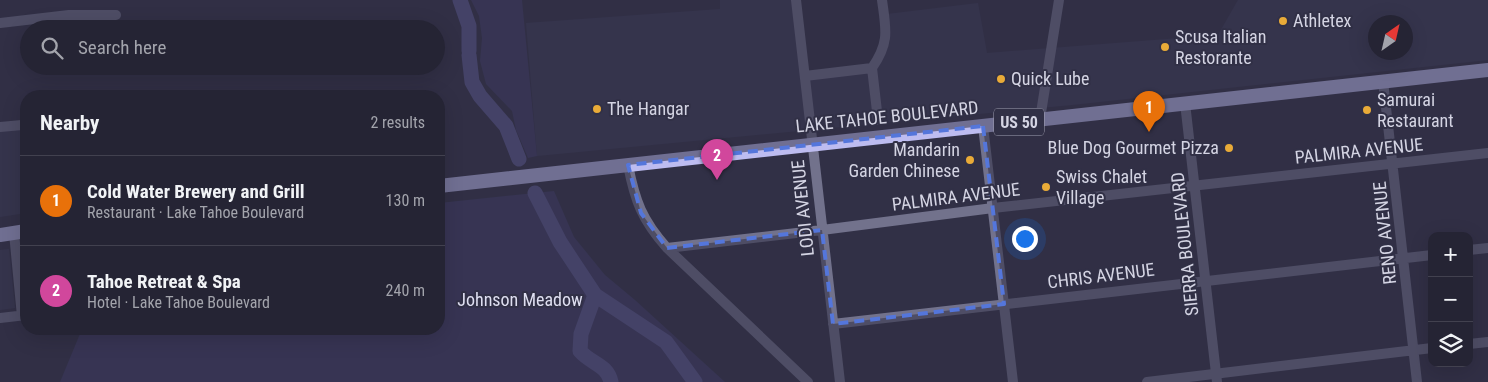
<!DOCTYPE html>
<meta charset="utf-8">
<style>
body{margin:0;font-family:"Roboto Condensed",sans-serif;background:#2d2c3c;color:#f1f3f6}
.controls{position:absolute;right:15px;bottom:15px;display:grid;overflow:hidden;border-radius:10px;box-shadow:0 5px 20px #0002}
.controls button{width:45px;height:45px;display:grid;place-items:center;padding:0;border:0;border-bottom:1px solid #42414f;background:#252434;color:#f1f3f6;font:25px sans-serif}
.compass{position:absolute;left:1368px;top:15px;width:45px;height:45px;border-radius:50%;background:#252434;box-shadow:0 5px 20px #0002;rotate:34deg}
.you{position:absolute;left:1024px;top:238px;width:18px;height:18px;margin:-12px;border:4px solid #fff;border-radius:50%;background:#1a73e8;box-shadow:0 0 0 8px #1a73e833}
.badge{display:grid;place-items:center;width:32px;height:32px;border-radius:50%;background:#e9ab38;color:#fff;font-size:16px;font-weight:700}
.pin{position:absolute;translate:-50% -41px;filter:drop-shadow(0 1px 2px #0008)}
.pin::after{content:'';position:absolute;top:26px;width:18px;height:15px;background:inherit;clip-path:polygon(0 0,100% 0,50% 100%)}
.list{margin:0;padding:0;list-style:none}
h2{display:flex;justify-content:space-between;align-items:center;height:65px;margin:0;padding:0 20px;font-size:21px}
h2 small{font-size:16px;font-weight:400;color:#a3a4ac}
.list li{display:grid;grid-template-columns:32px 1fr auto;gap:15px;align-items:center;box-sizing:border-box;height:90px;padding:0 20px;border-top:1px solid #42414f}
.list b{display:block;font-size:19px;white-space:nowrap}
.list p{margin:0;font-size:16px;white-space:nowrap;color:#a3a4ac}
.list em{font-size:16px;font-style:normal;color:#a3a4ac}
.icon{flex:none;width:28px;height:28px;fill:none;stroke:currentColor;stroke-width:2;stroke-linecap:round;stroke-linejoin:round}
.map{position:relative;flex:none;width:1488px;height:382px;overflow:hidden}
.search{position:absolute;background:#252434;box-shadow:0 5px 20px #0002;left:20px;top:20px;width:425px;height:55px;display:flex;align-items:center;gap:12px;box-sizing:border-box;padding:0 18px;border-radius:28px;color:#a3a4ac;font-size:19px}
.panel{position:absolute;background:#252434;box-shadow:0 5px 20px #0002;left:20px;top:90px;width:425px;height:245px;border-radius:20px}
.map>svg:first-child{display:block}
.built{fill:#3b3a56;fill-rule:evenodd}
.green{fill:#3e3b64}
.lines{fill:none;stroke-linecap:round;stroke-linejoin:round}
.river{stroke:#5c5991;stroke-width:15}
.minor{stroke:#72728c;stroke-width:10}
.tertiary{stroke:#72728c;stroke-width:10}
.trunk{stroke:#bdbcf0;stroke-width:14}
.marked{fill:none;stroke:#5476db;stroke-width:4;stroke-dasharray:10 6;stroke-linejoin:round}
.poi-dot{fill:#e9ab38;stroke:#313046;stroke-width:2}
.labels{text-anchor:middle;stroke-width:4;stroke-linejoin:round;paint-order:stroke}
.shield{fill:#313046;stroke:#a3a3b4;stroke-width:1}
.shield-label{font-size:16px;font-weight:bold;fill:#d4d4e3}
.poi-label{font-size:18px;fill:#d4d4e3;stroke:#313046;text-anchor:start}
.street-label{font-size:18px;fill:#d4d4e3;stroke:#313046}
.park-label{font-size:18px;fill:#dfdff1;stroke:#313046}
</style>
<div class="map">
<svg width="1488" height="382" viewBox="0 0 1488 382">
<rect width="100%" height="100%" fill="#313046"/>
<path class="built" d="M720,0h73l8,79 75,-9 9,-15 5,-14 -3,-27 91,-11 9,50 231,-18 20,-35h250v60l-416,45 -535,51 -11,-133 194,-14zM1376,22h30v30h-30z
M26,128v85l-26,4v-87z
M9,249l6,59 -15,2v-60z"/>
<path class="green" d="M471,0h51l15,156 -9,2 -12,-28 -4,-19 -26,-27 -6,-23 2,-23 -3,-22z
M554,191l20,46 31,38 30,25 90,82h-665l22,-53h357v-126z"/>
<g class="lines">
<path class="river" d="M460,0l9,26v25
M469,55l3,27 8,14 26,30 13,33
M535,193l25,49 35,53 71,47 29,40
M595,295l-14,39 -1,17c11,13 27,13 31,31"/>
<path class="minor" d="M796,0l44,382
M0,23l69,-8h47
M872,68c18,-26 14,-38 10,-68
M805,76l67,-8 6,52
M1383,81l34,301
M1040,119l19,-119
M983,126l30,256
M0,127l22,-2
M628,165c7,36 14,55 39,83l141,134
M14,233l8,83
M667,248l155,-18 171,-22 495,-55
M1469,250l19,-2
M0,318l26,-3
M833,324l599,-69
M1469,344l19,-2
M1147,382l285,-34"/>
<path class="tertiary" d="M1185,103l32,279"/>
<path class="trunk" d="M439,186l1049,-116
M0,235l26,-4"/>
</g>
<path d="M0 0H1488V382H0ZM983,126l21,178 -171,20 -11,-94 -155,18 -26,-35 -13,-48z" fill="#313046" fill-opacity=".55" fill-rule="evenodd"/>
<path class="marked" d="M983,126l21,178 -171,20 -11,-94 -155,18 -26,-35 -13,-48z"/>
<g class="poi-dot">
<circle cx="1283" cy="21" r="5"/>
<circle cx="1165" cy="47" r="5"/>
<circle cx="1001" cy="79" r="5"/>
<circle cx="597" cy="109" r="5"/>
<circle cx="1367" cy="110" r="5"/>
<circle cx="1229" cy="148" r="5"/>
<circle cx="970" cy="160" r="5"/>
<circle cx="1046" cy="187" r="5"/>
</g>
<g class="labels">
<rect class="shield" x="994" y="108.5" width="50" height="27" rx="4"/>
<g class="shield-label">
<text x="1019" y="128">US 50</text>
</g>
<g class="poi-label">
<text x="1293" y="27">Athletex</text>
<text x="1175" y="43">Scusa Italian<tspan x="1175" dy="21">Restorante</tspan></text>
<text x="1011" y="85">Quick Lube</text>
<text x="1377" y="106">Samurai<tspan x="1377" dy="21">Restaurant</tspan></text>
<text x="607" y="115">The Hangar</text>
<text x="1219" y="154" text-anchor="end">Blue Dog Gourmet Pizza</text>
<text x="960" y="156" text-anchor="end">Mandarin<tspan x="960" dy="21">Garden Chinese</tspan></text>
<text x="1056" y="183">Swiss Chalet<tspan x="1056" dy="21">Village</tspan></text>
</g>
<g class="street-label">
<text transform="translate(887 117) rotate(-6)" y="6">LAKE TAHOE BOULEVARD</text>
<text transform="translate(1359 151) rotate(-6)" y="6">PALMIRA AVENUE</text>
<text transform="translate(956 197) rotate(-7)" y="6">PALMIRA AVENUE</text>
<text transform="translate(803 208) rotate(-96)" y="6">LODI AVENUE</text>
<text transform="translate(1385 233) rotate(-96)" y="6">RENO AVENUE</text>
<text transform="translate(1185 244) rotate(-96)" y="6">SIERRA BOULEVARD</text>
<text transform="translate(1101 276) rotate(-7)" y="6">CHRIS AVENUE</text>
</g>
<g class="park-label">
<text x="520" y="306">Johnson Meadow</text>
</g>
</g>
</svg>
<div class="controls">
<button>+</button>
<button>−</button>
<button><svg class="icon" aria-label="layers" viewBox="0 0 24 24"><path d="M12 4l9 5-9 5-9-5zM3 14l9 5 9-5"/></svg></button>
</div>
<svg class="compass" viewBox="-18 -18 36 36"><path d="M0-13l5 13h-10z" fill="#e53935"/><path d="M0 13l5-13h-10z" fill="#a3a4ac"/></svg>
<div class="you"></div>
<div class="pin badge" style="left:1149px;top:132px;background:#e8710a">1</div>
<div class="pin badge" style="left:717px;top:180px;background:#d1479c">2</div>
<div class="search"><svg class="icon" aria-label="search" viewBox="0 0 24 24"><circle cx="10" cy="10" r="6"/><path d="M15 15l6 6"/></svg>Search here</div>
<section class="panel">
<h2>Nearby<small>2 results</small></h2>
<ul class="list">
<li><span class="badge" style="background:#e8710a">1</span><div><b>Cold Water Brewery and Grill</b><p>Restaurant · Lake Tahoe Boulevard</p></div><em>130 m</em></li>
<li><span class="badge" style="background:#d1479c">2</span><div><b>Tahoe Retreat &amp; Spa</b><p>Hotel · Lake Tahoe Boulevard</p></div><em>240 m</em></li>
</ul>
</section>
</div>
